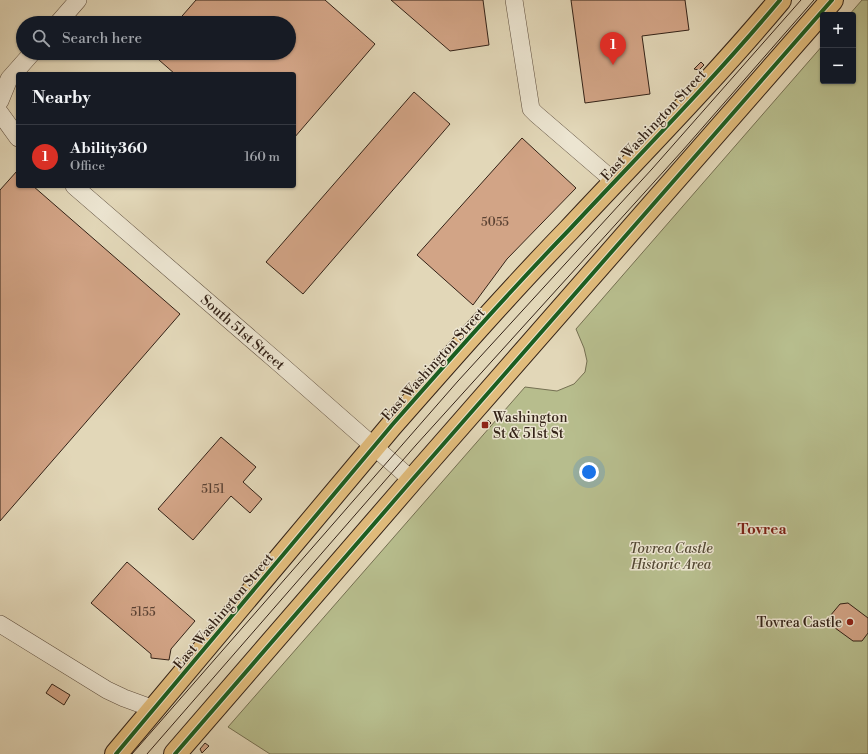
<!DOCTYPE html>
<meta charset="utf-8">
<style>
body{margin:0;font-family:"Libre Bodoni",serif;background:#242831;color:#f1f3f6}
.controls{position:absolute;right:12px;top:12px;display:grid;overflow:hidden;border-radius:4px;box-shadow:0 1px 3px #0004}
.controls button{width:36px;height:36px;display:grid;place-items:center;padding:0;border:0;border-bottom:1px solid #363941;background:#171b24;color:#f1f3f6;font:20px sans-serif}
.you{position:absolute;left:589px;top:472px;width:14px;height:14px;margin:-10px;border:3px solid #fff;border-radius:50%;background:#1a73e8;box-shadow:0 0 0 6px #1a73e833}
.badge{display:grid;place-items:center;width:26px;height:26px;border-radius:50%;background:#d93025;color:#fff;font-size:13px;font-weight:700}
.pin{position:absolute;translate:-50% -33px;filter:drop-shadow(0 1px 2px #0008)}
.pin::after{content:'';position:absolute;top:21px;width:14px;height:12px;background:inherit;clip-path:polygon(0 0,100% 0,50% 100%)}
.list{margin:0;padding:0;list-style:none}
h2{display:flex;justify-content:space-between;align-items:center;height:52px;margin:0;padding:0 16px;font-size:17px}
h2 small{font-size:13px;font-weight:400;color:#9ea1a6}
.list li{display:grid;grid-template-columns:26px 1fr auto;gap:12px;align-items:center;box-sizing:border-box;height:64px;padding:0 16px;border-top:1px solid #363941}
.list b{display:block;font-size:15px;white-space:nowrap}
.list p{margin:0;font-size:13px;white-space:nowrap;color:#9ea1a6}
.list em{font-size:13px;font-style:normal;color:#9ea1a6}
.icon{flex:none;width:22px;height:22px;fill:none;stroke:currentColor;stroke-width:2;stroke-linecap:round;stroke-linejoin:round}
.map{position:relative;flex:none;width:868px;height:754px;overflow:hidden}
.search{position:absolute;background:#171b24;box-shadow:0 1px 3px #0004;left:16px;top:16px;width:280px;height:44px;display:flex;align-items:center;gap:10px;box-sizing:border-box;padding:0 14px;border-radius:22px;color:#9ea1a6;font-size:15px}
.panel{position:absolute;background:#171b24;box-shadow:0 1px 3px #0004;left:16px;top:72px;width:280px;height:116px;border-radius:4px}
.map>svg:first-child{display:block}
.green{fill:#b7bd8d;stroke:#757052}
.building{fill:#d2a486;stroke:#332217}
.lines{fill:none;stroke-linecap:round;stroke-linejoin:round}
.minor-casing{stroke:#5f4f3f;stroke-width:18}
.major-casing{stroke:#332217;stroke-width:24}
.minor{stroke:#ece5d1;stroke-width:17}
.major{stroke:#e1bc7c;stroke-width:22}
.tram{stroke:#332217;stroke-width:1}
.cycleway-casing{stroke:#ece5d1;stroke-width:6}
.cycleway{stroke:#1b5e20;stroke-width:4}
.poi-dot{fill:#8f2418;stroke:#ece5d1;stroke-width:1.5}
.labels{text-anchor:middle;stroke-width:3;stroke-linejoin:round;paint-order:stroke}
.number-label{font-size:12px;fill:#5b4233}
.street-label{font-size:14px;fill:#332217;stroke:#ece5d1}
.poi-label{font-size:14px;fill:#332217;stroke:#ece5d1;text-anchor:start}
.park-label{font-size:14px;font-style:italic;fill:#544934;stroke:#ece5d1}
.neighbourhood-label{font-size:15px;font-weight:bold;fill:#7a1f14;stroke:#ece5d1}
</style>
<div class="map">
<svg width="868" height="754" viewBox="0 0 868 754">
<rect width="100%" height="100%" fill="#e2d7b8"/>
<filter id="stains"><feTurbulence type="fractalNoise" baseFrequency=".005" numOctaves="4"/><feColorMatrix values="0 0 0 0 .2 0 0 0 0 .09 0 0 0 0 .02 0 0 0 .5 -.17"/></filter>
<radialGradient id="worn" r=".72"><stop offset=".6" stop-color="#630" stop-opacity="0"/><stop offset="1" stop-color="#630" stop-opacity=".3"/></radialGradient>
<path class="green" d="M862,0h6v754h-598l-42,-27 297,-340 32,4 17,-7 11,-12 2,-11 -3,-13 -8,-19 247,-284v36h30v-66h-4z"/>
<path class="building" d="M196,0h129l50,44 -81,94v-64h-119l-24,-21h138v-30h-113z
M391,0h92l6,45 -39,6z
M571,0h114l4,30 -47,6 8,58 -65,9z
M701,62l3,3 -5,5 -5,-1z
M414,92l36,32 -147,170 -37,-32z
M522,138l54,50 -69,71 -34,46 -56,-50z
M17,171l1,2v13h15l147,128 -180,207v-331z
M488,420l3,3 -6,6 -3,-2z
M221,437l35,30 -13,15 19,17 -12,14 -19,-17 -38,44 -35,-31z
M127,562l68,59 -24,28 -2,11 -18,-2v-4l-60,-51z
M848,603l20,15v15l-6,8h-9l-22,-16 -1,-9 10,-12z
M52,684l18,11 -6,10 -18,-12z
M205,743l4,3 -7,7 -2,-4z"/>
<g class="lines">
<defs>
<path id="minor" d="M514,0l17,109 5,5 79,68
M58,23l20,-23
M0,101l9,-22 23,-26
M0,113l18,25
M74,186l206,178 132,116
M0,624l107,66 17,8 30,11"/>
<path id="major" d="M116,754l276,-329c58,-66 116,-132 177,-195 71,-76 144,-150 211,-230
M175,754l237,-274 420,-480"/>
</defs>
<use href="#minor" class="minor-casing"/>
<use href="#major" class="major-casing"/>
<use href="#minor" class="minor"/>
<use href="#major" class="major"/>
<path class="tram" d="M132,754l326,-373 194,-212 149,-169
M147,754l269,-309 267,-295 131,-150"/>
<defs>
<path id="cycleway" d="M116,754l276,-329c58,-66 116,-132 177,-195 71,-76 144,-150 211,-230
M175,754l237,-274 420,-480"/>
</defs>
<use href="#cycleway" class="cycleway-casing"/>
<use href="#cycleway" class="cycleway"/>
</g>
<g class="poi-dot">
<rect x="481" y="421" width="8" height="8" rx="2"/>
<circle cx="850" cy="622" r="4"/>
</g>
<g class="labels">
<g class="number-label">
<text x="495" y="226">5055</text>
<text x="213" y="493">5151</text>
<text x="143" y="616">5155</text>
</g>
<g class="street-label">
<text transform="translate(653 125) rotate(-47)" y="5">East Washington Street</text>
<text transform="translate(243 332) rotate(41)" y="5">South 51st Street</text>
<text transform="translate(433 364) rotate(-48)" y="5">East Washington Street</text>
<text transform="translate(223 611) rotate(-50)" y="5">East Washington Street</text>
</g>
<g class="poi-label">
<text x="493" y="422">Washington<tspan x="493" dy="16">St &amp; 51st St</tspan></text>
<text x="842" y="627" text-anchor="end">Tovrea Castle</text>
</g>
<g class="park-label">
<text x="671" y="553">Tovrea Castle<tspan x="671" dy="16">Historic Area</tspan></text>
</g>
<g class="neighbourhood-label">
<text x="762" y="534">Tovrea</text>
</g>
</g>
<rect width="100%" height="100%" filter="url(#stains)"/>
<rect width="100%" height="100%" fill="url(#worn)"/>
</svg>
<div class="controls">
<button>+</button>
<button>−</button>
</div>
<div class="you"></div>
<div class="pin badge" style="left:613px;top:65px">1</div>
<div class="search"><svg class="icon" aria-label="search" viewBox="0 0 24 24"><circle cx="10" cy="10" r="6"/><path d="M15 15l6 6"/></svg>Search here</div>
<section class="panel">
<h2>Nearby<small></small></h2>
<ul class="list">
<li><span class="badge">1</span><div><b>Ability360</b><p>Office</p></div><em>160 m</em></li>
</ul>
</section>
</div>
